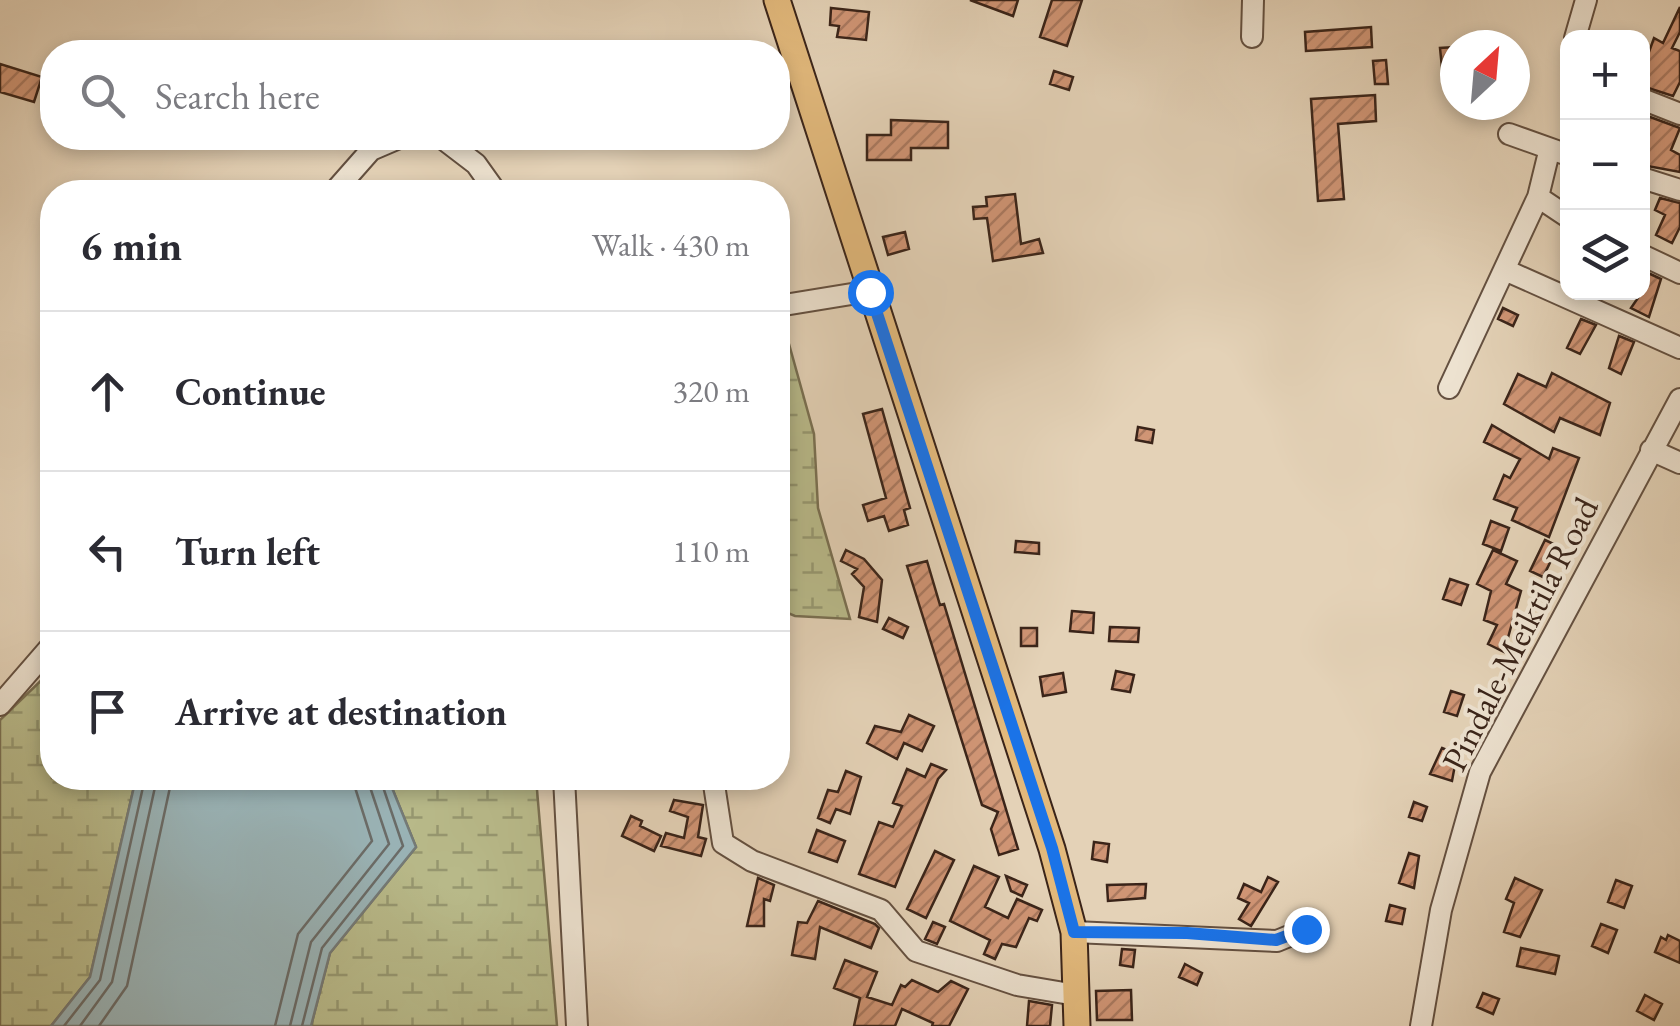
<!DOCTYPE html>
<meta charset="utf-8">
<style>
body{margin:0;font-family:"EB Garamond",serif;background:#f7f7f7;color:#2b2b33}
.controls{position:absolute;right:30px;top:30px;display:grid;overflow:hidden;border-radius:20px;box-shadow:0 5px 15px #0003}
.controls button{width:90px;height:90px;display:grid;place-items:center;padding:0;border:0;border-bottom:2px solid #e1e1e2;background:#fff;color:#2b2b33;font:50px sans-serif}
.compass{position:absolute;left:1440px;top:30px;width:90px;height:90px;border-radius:50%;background:#fff;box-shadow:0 5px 15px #0003;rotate:26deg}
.stop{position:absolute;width:30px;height:30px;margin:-22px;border:8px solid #1a73e8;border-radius:50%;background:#fff}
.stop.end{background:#1a73e8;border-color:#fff;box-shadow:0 2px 10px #0008}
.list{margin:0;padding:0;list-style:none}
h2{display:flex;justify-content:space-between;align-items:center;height:130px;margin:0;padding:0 40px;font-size:42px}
h2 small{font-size:32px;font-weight:400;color:#7c7c81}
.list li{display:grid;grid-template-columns:65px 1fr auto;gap:30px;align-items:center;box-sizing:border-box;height:160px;padding:0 40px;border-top:2px solid #e1e1e2}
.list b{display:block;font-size:38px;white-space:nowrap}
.list em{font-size:32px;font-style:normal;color:#7c7c81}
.icon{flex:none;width:55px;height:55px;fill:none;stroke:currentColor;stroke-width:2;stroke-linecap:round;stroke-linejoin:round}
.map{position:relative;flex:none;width:1680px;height:1026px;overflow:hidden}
.search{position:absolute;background:#fff;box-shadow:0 5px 15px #0003;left:40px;top:40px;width:750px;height:110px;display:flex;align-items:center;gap:25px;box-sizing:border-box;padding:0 35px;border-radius:40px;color:#7c7c81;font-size:38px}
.panel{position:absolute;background:#fff;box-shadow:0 5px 15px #0003;left:40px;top:180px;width:750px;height:610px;border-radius:40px}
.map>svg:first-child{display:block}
.wetland{fill:url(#wetland-marsh);stroke:#7a7052;stroke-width:2.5}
.water{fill:#9ab5b9;stroke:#747b79;stroke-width:2.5}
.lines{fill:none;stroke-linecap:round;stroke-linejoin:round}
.shore{stroke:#6a6c69;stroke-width:2.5}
.building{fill:url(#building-hatch);stroke:#3a2419;stroke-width:2.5}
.minor-casing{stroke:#645040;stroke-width:24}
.major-casing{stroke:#3a2419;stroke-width:29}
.minor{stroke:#ede2d0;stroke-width:20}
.major{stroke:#e2b97c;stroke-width:25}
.route{stroke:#1a73e8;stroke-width:12}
.labels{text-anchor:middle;stroke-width:8;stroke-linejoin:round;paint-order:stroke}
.street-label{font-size:35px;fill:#3a2419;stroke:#ede2d0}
</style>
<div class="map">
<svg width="1680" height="1026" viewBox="0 0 1680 1026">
<defs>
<pattern id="wetland-marsh" width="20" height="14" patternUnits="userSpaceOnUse" patternTransform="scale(2.5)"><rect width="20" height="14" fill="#b9bb8b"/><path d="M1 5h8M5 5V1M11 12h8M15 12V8" fill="none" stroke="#979871"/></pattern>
<pattern id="building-hatch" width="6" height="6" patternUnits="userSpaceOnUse" patternTransform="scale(2.5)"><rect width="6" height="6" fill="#d09575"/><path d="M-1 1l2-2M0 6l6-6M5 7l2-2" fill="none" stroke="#aa795f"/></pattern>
</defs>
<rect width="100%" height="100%" fill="#e4d2b7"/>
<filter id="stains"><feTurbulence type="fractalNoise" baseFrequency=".002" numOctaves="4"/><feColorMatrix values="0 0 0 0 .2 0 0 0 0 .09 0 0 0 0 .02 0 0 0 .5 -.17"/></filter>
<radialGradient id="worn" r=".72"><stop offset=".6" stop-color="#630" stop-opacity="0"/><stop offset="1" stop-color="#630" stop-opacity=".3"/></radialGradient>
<path class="wetland" d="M784,326l30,108 4,74 32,111 -55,-3 -17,-7v-282z
M52,670v108h84l-46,199 -39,49h-51v-306z
M388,778h148l21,248h-246l19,-73 86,-106z"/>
<path class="water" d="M136,778h252l28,69 -86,106 -19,73h-260l39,-49z"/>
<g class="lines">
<path class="shore" d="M64,1026l36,-46 45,-202
M80,1026l32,-44 45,-204
M99,1026l28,-40 45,-208
M275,1026l23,-92 74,-93 -20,-63
M290,1026l21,-84 78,-98 -22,-66
M302,1026l20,-78 81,-102 -23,-68"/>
</g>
<path class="building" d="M970,0h48l-5,16z
M1052,0h30l-15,46 -27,-9z
M1680,7v25l-8,16 8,3v31l-7,14 -31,-10v-15l12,-33 9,5z
M831,8l38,4 -3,28 -29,-3 2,-11 -9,-1z
M1371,27l1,20 -66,4 -1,-19z
M1455,47v20l-13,1 -2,-20z
M1386,60l2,24h-13l-2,-23z
M0,64l42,13 -8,25 -34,-10z
M1054,71l19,6 -4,13 -19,-6z
M1375,95l1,26 -38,3 6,75 -26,2 -7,-102z
M1642,114l38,14 -9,22 9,5v17l-38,-7z
M891,120l57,2v26h-37v12h-44v-25h24z
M1015,194l6,50 18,-5 4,14 -50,8 -6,-43 -13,1 -1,-12 14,-1 -1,-9z
M1660,198l20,5v24l-8,16 -16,-8 9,-20 -10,-5z
M905,232l4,17 -21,6 -5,-18z
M1646,272l15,7 -12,38 -18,-9 11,-16z
M1503,308l15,7 -5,11 -15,-7z
M1581,319l15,6 -16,29 -13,-6z
M1619,336l15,6 -13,32 -12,-6z
M1552,373l58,30 -10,32 -40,-17 -6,14 -50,-28 14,-30 28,13z
M882,409l28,99 -6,2 4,15 -19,6 -5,-15 -16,5 -5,-16 23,-7 -23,-84z
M1492,425l57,34 4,-11 26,10 -30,79 -37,-17 5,-12 -23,-9 10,-24 6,3 10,-19 -36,-17z
M1138,427l16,3 -2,13 -16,-3z
M1491,521l18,7 -8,23 -18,-7z
M1545,540l13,6 -15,31 -13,-6z
M1016,541l23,2v11l-24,-2z
M846,550l18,9 18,21 -5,42 -18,-5 5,-30 -12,-13 5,-5 -16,-8z
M1493,550l24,11 -11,23 15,7 -17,61 -16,-8 9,-19 -13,-5 7,-29 -14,-7z
M927,561l13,44 4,-1 74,245 -19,6 -8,-26 7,-17 -16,-7 -75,-239z
M1450,579l18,6 -7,20 -18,-6z
M1072,611l22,2 -1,20 -23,-2z
M889,618l19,9 -5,11 -20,-9z
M1110,627l29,1 -1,14 -29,-1z
M1021,628h16v18h-16z
M1116,671l18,4 -4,17 -18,-3z
M1063,673l3,19 -23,4 -3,-19z
M1451,691l13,4 -7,21 -13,-4z
M909,715l25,11 -12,25 -18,-8 -7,16 -30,-16 8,-17 26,6z
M1442,748l15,6 -5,27 -22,-7z
M931,764l15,6 -8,9 -43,108 -36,-13 20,-52 14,5 9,-21 -9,-3 14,-34 18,8z
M846,771l15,6 -11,37 -14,-5 -6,14 -12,-5 10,-28 10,2z
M674,800l29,5 -5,32 8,2 -5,17 -40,-10 5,-13 18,5 4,-21 -18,-6z
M1414,802l13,5 -5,14 -13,-4z
M631,816l11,5 -2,5 21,10 -7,15 -32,-15z
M817,830l28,11 -8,21 -28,-10z
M1094,842l15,2 -2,18 -15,-3z
M935,851l19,9 -28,58 -19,-9z
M1409,853l10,3 -5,32 -15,-5z
M974,866l25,11 -14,30 23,11 9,-19 25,11 -5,11 -8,-3 -13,29 -14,-3 -7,15 -11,-5 6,-14 -40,-19z
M1006,876l21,9 -5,11 -11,-5z
M1268,877l10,5 -27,44 -12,-7 10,-16 -11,-5 6,-14 17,8z
M758,878l16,7 -4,16 -6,-2v27h-17z
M1515,878l27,12 -22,47 -16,-5 10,-29 -8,-4z
M1616,880l16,6 -8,22 -16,-6z
M1146,884l-1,14 -37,3 -1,-16z
M818,901l57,23 4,4 -8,20 -51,-21 -5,32 -23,-4 6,-33 9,1z
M1390,905l15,4 -3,15 -16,-3z
M933,922l12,5 -8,17 -12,-5z
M1601,924l16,6 -9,23 -16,-7z
M1668,935l12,6v22l-25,-11 6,-15 5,3z
M1521,948l38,8 -4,18 -38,-8z
M1122,949l13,1 -2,17 -13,-2z
M845,960l32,12 -10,25 25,8 9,-20 4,2 7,-7 26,12 13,-11 17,8 -19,37h-17l1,-3 -31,-14 -7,17h-41l6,-28 -26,-10z
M1185,964l17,9 -5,12 -18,-8z
M1131,990l1,30h-35l-1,-29z
M1483,993l16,6 -6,15 -16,-7z
M1645,995l17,9 -8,16 -17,-9z
M1029,1001l23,4 -2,21h-23z"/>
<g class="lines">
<defs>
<path id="minor" d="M1252,37l1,-37
M1575,38l11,-38
M1642,99l38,15
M1509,134l59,21
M442,138l34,26 20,28
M1642,178l38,12
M334,192l37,-42 28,-12
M1538,197l30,20
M1642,255l38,18
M1505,270l175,78
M778,306l92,-15
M1449,388l89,-191 11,-45
M1651,450l29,13
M0,705l52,-60
M564,778l13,248
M713,778l10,65 29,18 129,49 35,41 101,34 59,10
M1074,932l203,9 29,-12
M1421,1026l20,-116 39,-138 200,-373"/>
<path id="major" d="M777,0l275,849 22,83 3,94"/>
</defs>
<use href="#minor" class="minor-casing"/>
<use href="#major" class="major-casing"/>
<use href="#minor" class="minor"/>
<use href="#major" class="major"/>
</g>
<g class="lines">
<path class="route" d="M870,292l182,556 22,84 113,1 89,7 30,-11"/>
</g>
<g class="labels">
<g class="street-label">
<text transform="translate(1520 634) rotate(-63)" y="12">Pindale-Meiktila Road</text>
</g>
</g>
<rect width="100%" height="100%" filter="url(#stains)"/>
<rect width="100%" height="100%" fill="url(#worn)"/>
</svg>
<div class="controls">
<button>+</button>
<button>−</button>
<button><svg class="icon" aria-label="layers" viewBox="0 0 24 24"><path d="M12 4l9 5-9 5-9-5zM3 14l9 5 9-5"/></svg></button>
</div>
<svg class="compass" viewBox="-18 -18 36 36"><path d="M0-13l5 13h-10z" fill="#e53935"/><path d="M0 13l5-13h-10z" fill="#7c7c81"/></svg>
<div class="stop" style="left:870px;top:292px"></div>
<div class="stop end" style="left:1306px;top:929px"></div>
<div class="search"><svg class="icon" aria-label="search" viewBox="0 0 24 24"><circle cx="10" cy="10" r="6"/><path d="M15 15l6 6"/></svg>Search here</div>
<section class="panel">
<h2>6 min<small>Walk · 430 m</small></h2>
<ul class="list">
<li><svg class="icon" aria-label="ahead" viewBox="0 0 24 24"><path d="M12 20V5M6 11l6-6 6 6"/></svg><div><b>Continue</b></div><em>320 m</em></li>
<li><svg class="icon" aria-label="left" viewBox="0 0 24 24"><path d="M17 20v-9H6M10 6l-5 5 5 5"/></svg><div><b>Turn left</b></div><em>110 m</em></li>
<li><svg class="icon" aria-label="arrive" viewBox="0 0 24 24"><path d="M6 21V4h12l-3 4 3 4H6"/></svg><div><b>Arrive at destination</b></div></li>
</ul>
</section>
</div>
